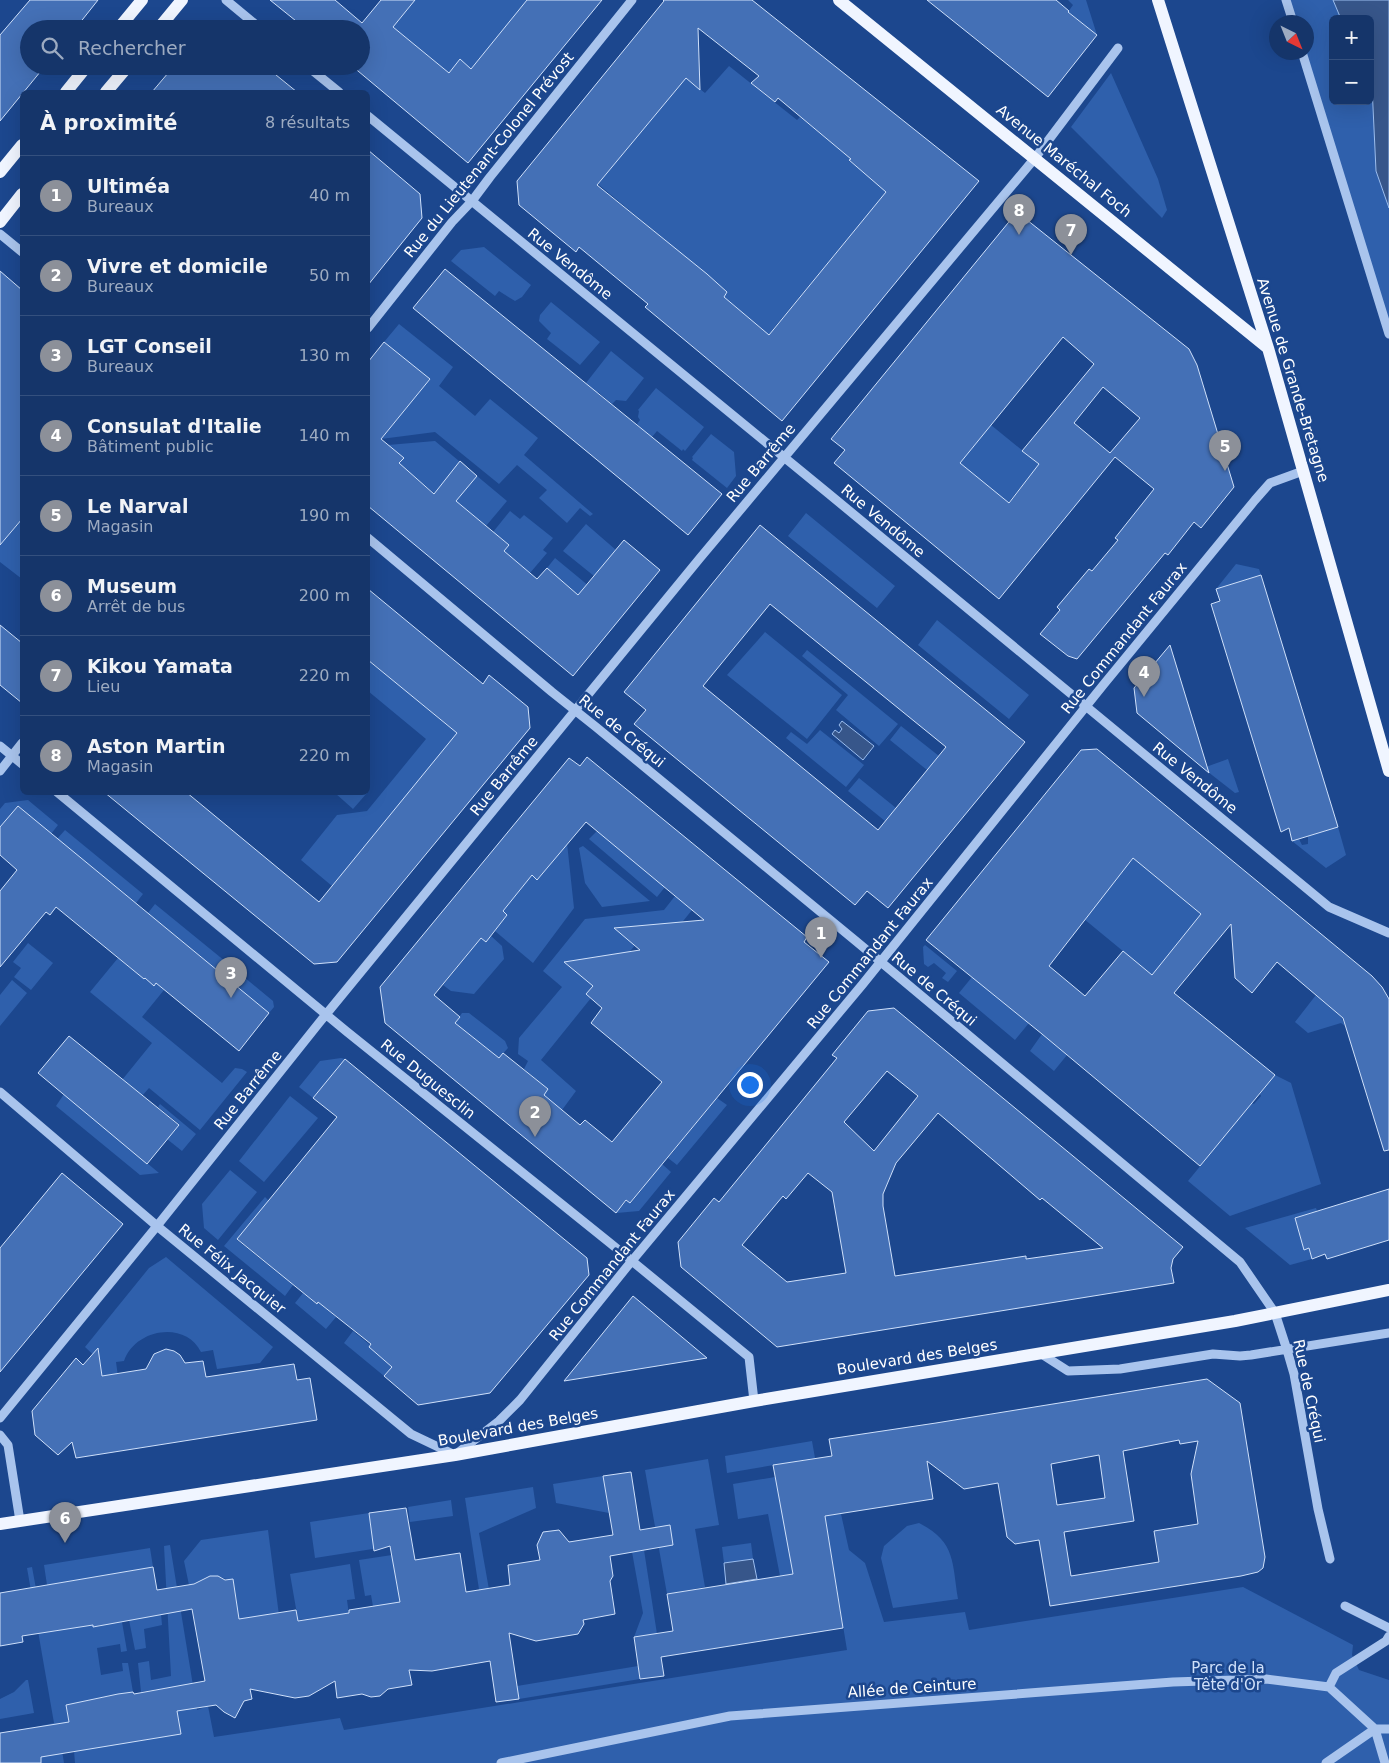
<!DOCTYPE html>
<html lang="fr">
<meta charset="utf-8">
<style>
body{margin:0;font-family:"DejaVu Sans",sans-serif;background:#1e3d70;color:#f1f3f6}
.controls{position:absolute;right:15px;top:15px;display:grid;overflow:hidden;border-radius:8px;box-shadow:0 5px 20px #0002}
.controls button{width:45px;height:45px;display:grid;place-items:center;padding:0;border:0;border-bottom:1px solid #34507e;background:#15356a;color:#f1f3f6;font:25px sans-serif}
.compass{position:absolute;left:1269px;top:15px;width:45px;height:45px;border-radius:50%;background:#15356a;box-shadow:0 5px 20px #0002;rotate:137deg}
.you{position:absolute;left:749px;top:1084px;width:18px;height:18px;margin:-12px;border:4px solid #fff;border-radius:50%;background:#1a73e8;box-shadow:0 0 0 8px #1a73e833}
.badge{display:grid;place-items:center;width:32px;height:32px;border-radius:50%;background:#8c9099;color:#fff;font-size:16px;font-weight:700}
.pin{position:absolute;translate:-50% -41px;filter:drop-shadow(0 1px 2px #0008)}
.pin::after{content:'';position:absolute;top:26px;width:18px;height:15px;background:inherit;clip-path:polygon(0 0,100% 0,50% 100%)}
.list{margin:0;padding:0;list-style:none}
h2{display:flex;justify-content:space-between;align-items:center;height:65px;margin:0;padding:0 20px;font-size:21px}
h2 small{font-size:16px;font-weight:400;color:#9dabc1}
.list li{display:grid;grid-template-columns:32px 1fr auto;gap:15px;align-items:center;box-sizing:border-box;height:80px;padding:0 20px;border-top:1px solid #34507e}
.list b{display:block;font-size:19px;white-space:nowrap}
.list p{margin:0;font-size:16px;white-space:nowrap;color:#9dabc1}
.list em{font-size:16px;font-style:normal;color:#9dabc1}
.icon{flex:none;width:28px;height:28px;fill:none;stroke:currentColor;stroke-width:2;stroke-linecap:round;stroke-linejoin:round}
.map{position:relative;flex:none;width:1389px;height:1763px;overflow:hidden}
.search{position:absolute;background:#15356a;box-shadow:0 5px 20px #0002;left:20px;top:20px;width:350px;height:55px;display:flex;align-items:center;gap:12px;box-sizing:border-box;padding:0 18px;border-radius:28px;color:#9dabc1;font-size:19px}
.panel{position:absolute;background:#15356a;box-shadow:0 5px 20px #0002;left:20px;top:90px;width:350px;height:705px;border-radius:8px}
.map>svg:first-child{display:block}
.green{fill:#2f60ac}
.water{fill:#37568a;stroke:#9cbeef}
.building{fill:#4470b6;stroke:#cfe0fa;fill-rule:evenodd}
.lines{fill:none;stroke-linecap:round;stroke-linejoin:round}
.minor{stroke:#a9c4ed;stroke-width:9}
.major{stroke:#f0f5ff;stroke-width:12}
.labels{text-anchor:middle;stroke-width:5;stroke-linejoin:round;paint-order:stroke}
.street-label{font-size:15px;fill:#fff;stroke:#1c478e}
.park-label{font-size:15px;fill:#cfe0fa;stroke:#1c478e}
</style>
<div class="map">
<svg width="1389" height="1763" viewBox="0 0 1389 1763">
<rect width="100%" height="100%" fill="#1c478e"/>
<path class="green" d="M415,0h112l-56,69 -11,-10 -11,14 -56,-46z
M1068,0h18l11,35 -29,-23 5,-7z
M1286,0h47l8,19h-8v82h37v-19l2,4 4,85 13,37v126l-83,-282v-30h-13z
M729,66l68,54 3,-3 51,42 -2,2 10,7 37,20 -11,5 -112,136 3,9 -3,4 -10,-12 -39,-33 3,-5 -129,-108 88,-106 19,15z
M1111,73l47,106 9,31 -5,8 -91,-91z
M484,247l47,38 -9,12 -7,4 -16,-10 -4,5 -44,-35 10,-11z
M551,302l49,40 -20,23 -33,-26 4,-6 -12,-12 1,-6z
M399,324l54,43 -14,19 36,30 15,-17 48,39 -14,17 69,59 -3,2 -10,-8 -13,15 -28,-25 8,-8 -30,-25 -18,19 -64,-52 -54,7 49,-60 -46,-37z
M611,351l33,27 -18,23 -10,-1 -4,4 -14,-12 -3,3 -10,-9 2,-2 -1,-1z
M656,388l48,39 -19,24 -2,-2 -1,2 -25,-20 -5,6 -13,-7 2,-2 -4,-4 3,-4 -2,-3 1,-6 -1,-1z
M991,425l48,39 -43,54 -36,-55z
M711,434l23,18 2,24 -9,12 -35,-28 1,-2 -1,-1z
M435,441l72,60 -21,25 -20,-17 -5,6 -62,-51 4,-6 -15,-13z
M510,511l10,8 4,-4 29,23 -10,12 4,3 -17,20 -26,-22 5,-6 -16,-13z
M806,513l89,73 -18,22 -89,-72z
M22,519v60l-22,-17v-17z
M586,524l30,26 -22,26 -31,-25z
M555,558l40,33 -9,11 -39,-34z
M1236,564l23,5 2,6 -45,14z
M937,620l92,75 -20,24 -91,-74z
M765,632l77,63 -35,44 -80,-64z
M807,650l91,74 -19,22 -43,-36 12,-15 -46,-39z
M368,660l80,66 20,-5 -136,165 -31,-26 36,-45 30,-4 59,-72 -58,-48z
M901,726l38,30 -12,14 -37,-30z
M820,730l44,35 -18,22 -60,-49 5,-6 16,12z
M1228,759l11,33 -4,1 -32,-25z
M859,778l37,30 -11,13 -37,-30z
M335,793h32l-14,16z
M28,800l30,25 -7,9 -33,-28 -18,21v-18l5,-6z
M1338,827l8,28 -20,13 -34,-27 7,-2 3,6 6,-1v-8z
M65,830l78,64 -7,9 -79,-64z
M597,831l68,56 -8,10 -68,-58z
M567,843l7,65 -41,55 -38,-32 12,-16 -4,-4 29,-36 5,4z
M583,846l67,55 -48,6 -17,-24 -6,-35z
M1133,858l68,56 -49,61 -68,-56z
M675,896l17,14 -29,36 -17,-14 -48,58 -6,-4 -5,8 4,4 -50,62 35,31 -14,19 -18,-15 4,-6 -24,-20 4,-8 -10,-7 1,-16 43,-51 -19,-16 42,-52 79,-9z
M155,904l76,62 -8,9 -75,-62z
M491,936l11,10 2,13 -30,35 -23,-3 -8,-6 38,-47 5,4z
M28,943l25,20 -22,27 -17,-13 7,-9 -8,-6z
M925,945l32,26 -9,11 -6,-4 4,-5 -12,-10 -6,4 -4,-3 -1,-17z
M118,958l26,21 1,-1 9,8 2,-3 8,7 -22,27 80,66 13,-15 7,1 5,3 -47,58 -51,-42 -7,8 -20,-16 30,-37 -62,-51z
M238,972l35,29 1,6 -5,6 -39,-32z
M972,977l57,46 -14,17 -56,-47z
M12,980l15,13 -27,33v-31z
M1316,995l25,21 4,10 -4,-3 -33,10 -13,-11z
M462,1013h7l36,28 3,7 -9,10 -44,-35z
M1042,1034l25,21 -13,16 -24,-20z
M341,1058l4,1 -32,39 -14,-11 21,-26z
M1275,1075l16,8 30,101 -91,32 -42,-35 64,-78 2,1 7,-8 -1,-2z
M64,1094l95,79 -19,2 -84,-69z
M290,1096l28,22 -54,64 -25,-21z
M717,1098l10,7 -50,60 -9,-7z
M160,1104l36,30 -14,17 -15,-12 12,-15 -21,-17z
M662,1164l9,8 -32,39 -23,2 11,-13 4,3z
M230,1170l27,22 -39,48 -14,-12 -2,-24z
M265,1197l4,4 -32,39 56,45 -8,11 -61,-50z
M1316,1208l1,3 -22,7 9,31 5,-1 3,11 -22,6 -45,-37z
M166,1257l107,90 -13,16 -43,6 -4,-19 -12,2c-16,-32 -66,-23 -77,9l-8,1 4,29 -15,2 -5,-32 -15,-14 64,-79z
M303,1293l13,11 2,-2 18,15 -10,12 -31,-26z
M353,1331l17,14 -1,2 23,20 -8,9 -40,-33z
M812,1441l3,17 -88,15 -2,-17z
M708,1459l11,66 -24,4 10,58 -38,7 -22,-124z
M603,1476l6,37 -53,-10 -3,-19z
M775,1477l35,94 -30,5 -12,-62 -30,5 -5,-35z
M533,1487l3,21 -57,25 20,113 -9,15 -25,-163z
M451,1500l2,16 -43,6 -2,-15z
M369,1513l4,30 6,5 -64,10 -5,-36z
M841,1514l8,36 16,13 19,59 81,-10 4,18 274,-43 110,58 -1,10 7,15 30,10v83h-1314l-1,-12 107,-17 -8,-47 -32,5 -3,-29 11,-2 2,19 20,-4 -7,-130 6,-1 27,165 11,-4 6,31 126,-19 4,12 503,-80 -22,-134z
M919,1523c37,19 33,39 39,76l-65,9 -12,-50 3,-12 23,-20z
M268,1530l12,93 -50,5 7,-25 -4,-24c-8,1 -13,-3 -21,-3 -9,1 -14,8 -23,9l-5,-24 17,-21z
M751,1543l2,16 -29,4 -2,-16z
M150,1548l3,19 -106,18 -3,-20z
M644,1550l13,84 -23,3 9,-24 -11,-61z
M392,1555l5,31 14,20 -37,6 -3,-17 -6,1 -6,-36z
M350,1564l5,35 -8,1 2,15 -24,4 -1,-2 -26,3 -8,-46z
M32,1567l12,65 49,-7 1,2 7,-1 2,-4 8,-1 4,2 7,-1 5,29 -6,1 -1,-8 -23,4 4,27 22,-4 -1,-8h6l5,29 -8,1 -2,4 -8,1 -3,-3 -46,10 6,37 -11,2 3,19h-23l-5,-36 18,-4 -27,-155z
M161,1614l1,11 -18,4 2,19 -11,2 -6,-30z
M638,1666l2,13 -121,20 -2,-13z
M26,1680h2l6,33 -34,6v-20l14,-7z"/>
<path class="water" d="M1333,0h56v208l-13,-37 -4,-85 -2,-4v-63h-29z
M842,721l32,25 -11,14 -31,-26 3,-4 4,3 3,-4 -3,-4z
M753,1559l4,20 -31,5 -2,-21z"/>
<path class="building" d="M30,0h68l-23,29h-46v37h16l-45,55v-86z
M270,0h65l27,23 19,-23h34l-22,27 56,46 11,-14 11,10 56,-69h75l-134,163 -116,-97h9v-37h-55z
M663,0h89l227,181 -197,240 -137,-114 3,-3 -69,-57 -3,5 -57,-47 -2,-24 147,-180zM698,28l61,48 -8,7 24,19 3,-4 73,61 -2,1 37,32 -117,143 -45,-38 3,-5 -20,-18 -110,-89 89,-107 14,12z
M927,0h129l13,11 -1,1 29,23 -49,62z
M174,66h91l32,26h-145z
M368,150l52,44 2,24 -54,67z
M1017,212l172,137 8,16 37,122 -33,41 -7,-6 -26,33 -3,-2 -88,106 -9,-3 -28,-22 20,-24 -3,-3 32,-38 3,2 26,-31 -3,-2 39,-49 -39,-32 -116,142 -165,-136 11,-13 -14,-11zM1063,337l31,27 -72,87 17,13 -30,39 -49,-40zM1103,387l37,31 -30,35 -36,-30z
M445,269l277,225 -34,41 -275,-227z
M0,271l22,19v229l-22,26z
M384,342l46,37 -49,60 23,19 -5,5 35,31 26,-33 17,15 -21,25 53,44 -5,6 33,28 10,-11 31,27 46,-55 36,30 -87,106 -205,-170v-144z
M760,525l265,217 -137,166 -21,-17 -12,14 -221,-181 12,-14 -22,-18zM770,604l176,143 -68,83 -175,-144z
M1261,575l77,252 -46,14 -3,-13 -8,4 -70,-228 9,-3 -4,-12z
M368,589l115,95 6,-9 39,32 2,21 -193,234 -23,2 -210,-172h82l133,110 138,-169 -89,-73z
M0,625l22,18v60l-22,-18z
M1170,645l39,128 -72,-60 -3,-25z
M1097,749l275,227 10,11 7,12v151l-5,1 -41,-133 -66,-56 -25,31 -17,-15 -4,-54 -57,69 101,82 -75,91 -158,-132 -116,-94 155,-190zM1133,858l68,56 -49,61 -29,-24 -38,45 -36,-30z
M587,757l220,180 -3,5 25,20 -199,241 -4,-3 -10,13 -231,-190 -5,-36 189,-229 11,8zM586,822l118,98 -90,8 26,22 -76,12 29,24 -7,8 16,14 -11,15 71,59 -50,60 -27,-22 -5,5 -36,-30 4,-6 -45,-36 -4,5 -44,-35 5,-6 -26,-22 47,-57 5,4 21,-27 -4,-4 29,-36 5,5z
M18,806l251,207 -30,38 -83,-68 -2,3 -9,-8 -1,1 -88,-72 -6,8 -4,-3 -46,55v-76l17,-21 -17,-15v-28z
M894,1008l289,239 -10,12 -2,9 3,15 -397,64 -96,-80 -3,-25 36,-44 5,4 118,-144 -5,-3 36,-44zM887,1071l31,25 -44,55 -30,-29zM938,1113l102,87 2,-2 61,50 -77,11v-3l-131,20 -12,-70v-12l13,-31zM808,1173l24,19 14,81 -59,9 -45,-37 41,-49 3,3z
M69,1036l110,89 -32,39 -109,-91z
M345,1059l242,199 2,17 -99,118 -72,12 -34,-29 8,-9 -23,-20 2,-3 -53,-42 -1,2 -80,-65 100,-122 -24,-19z
M62,1173l61,51 -123,148v-124z
M1389,1189v51l-62,19 -2,-5 -13,5 -3,-11 -5,2 -9,-32z
M633,1296l74,62 -143,23z
M98,1348l4,28 44,-7 8,-15 12,-5 8,2 6,4 5,8 18,-2 3,16 88,-13 3,16 13,-2 7,42 -241,38 -4,-16 -14,13 -23,-20 -3,-24 44,-53 7,7z
M1207,1379l33,24 25,154 -2,11 -5,4 -17,4 -191,30 -11,-66 -24,4 -8,-7 -9,-54 -34,6 -37,-28 6,38 -108,17 18,112 -182,29 3,19 -24,3 -6,-42 39,-6 -6,-37 126,-20 -20,-109 59,-9 -3,-17 107,-16zM1179,1440l1,4 18,-3 -7,33 7,50 -44,7 5,31 -88,14 -7,-44 70,-11 -11,-70zM1099,1455l6,43 -48,7 -6,-41z
M631,1472l9,58 30,-5 3,20 -63,11 3,20 -3,5 5,33 -32,6 1,4 -6,10 -42,7 -27,-8 10,66 -23,3 -6,-41 -58,10 -23,-1 3,15 -24,4 -8,7 -9,1 -9,-3 -25,4 -2,-17 -26,15 -14,2 -45,-9 2,10 -8,2 -9,17 -11,-6 -8,-7 -39,6 4,23 -140,23v6h-41v-30l69,-11 -3,-17 52,-11 15,-2 1,2 71,-13 -13,-72 -99,18v-2l-71,11 1,6 -23,4v-53l153,-26 4,23 37,-6 16,-8h8l7,4 8,-1 6,40 57,-9 2,11 51,-8v-3l51,-8 -10,-56 -16,5 -5,-38 37,-5 9,52 45,-7 6,39 44,-7 -2,-20 32,-5 -3,-15 6,-13 16,-2 10,12 44,-7 -10,-59z"/>
<g class="lines">
<path class="minor" d="M226,0l35,29
M1286,0l7,22
M1302,52l87,282
M307,66l32,26
M368,116l461,378 500,413 60,26
M0,234l22,18
M368,328l84,-106 20,-21 18,-24 142,-177
M368,538l184,154 44,35 261,215 383,320 35,51 12,37 7,24 24,135 12,50
M0,746l22,18
M0,771l22,-28
M57,792l289,239 264,212 139,114 5,44
M0,1092l157,134 254,208 44,21 44,-34 21,-21 106,-132 236,-283 242,-301 151,-184 15,-17 33,-12
M1040,1353l28,18 52,-2 93,-15 27,2 11,-1 138,-22
M0,1418l157,-192 162,-203 381,-465 335,-400 83,-110
M0,1435l8,10 12,76
M1345,1606l44,22
M1389,1636l-3,5 -50,32 -7,14 46,42h14
M501,1763l229,-47 443,-34 93,-3 63,8
M1326,1763l49,-34 10,34"/>
<path class="major" d="M839,0l429,348
M1158,0l110,348 121,423
M118,29l24,-29
M158,29l24,-29
M66,92l21,-26
M106,92l22,-26
M0,172l22,-27
M0,222l22,-28
M0,1524l455,-69 299,-54 481,-80 154,-31"/>
</g>
<g class="labels">
<g class="street-label">
<text transform="translate(489 155) rotate(-51)" y="5">Rue du Lieutenant-Colonel Prévost</text>
<text transform="translate(1064 161) rotate(39)" y="5">Avenue Maréchal Foch</text>
<text transform="translate(570 264) rotate(39)" y="5">Rue Vendôme</text>
<text transform="translate(1293 380) rotate(73)" y="5">Avenue de Grande-Bretagne</text>
<text transform="translate(761 463) rotate(-50)" y="5">Rue Barrême</text>
<text transform="translate(883 521) rotate(40)" y="5">Rue Vendôme</text>
<text transform="translate(1124 638) rotate(-51)" y="5">Rue Commandant Faurax</text>
<text transform="translate(622 731) rotate(39)" y="5">Rue de Créqui</text>
<text transform="translate(504 776) rotate(-51)" y="5">Rue Barrême</text>
<text transform="translate(1195 778) rotate(39)" y="5">Rue Vendôme</text>
<text transform="translate(870 953) rotate(-51)" y="5">Rue Commandant Faurax</text>
<text transform="translate(934 989) rotate(40)" y="5">Rue de Créqui</text>
<text transform="translate(428 1079) rotate(39)" y="5">Rue Duguesclin</text>
<text transform="translate(248 1090) rotate(-51)" y="5">Rue Barrême</text>
<text transform="translate(612 1265) rotate(-51)" y="5">Rue Commandant Faurax</text>
<text transform="translate(232 1269) rotate(39)" y="5">Rue Félix Jacquier</text>
<text transform="translate(917 1357) rotate(-9)" y="5">Boulevard des Belges</text>
<text transform="translate(1309 1391) rotate(78)" y="5">Rue de Créqui</text>
<text transform="translate(518 1427) rotate(-10)" y="5">Boulevard des Belges</text>
<text transform="translate(912 1688) rotate(-4)" y="5">Allée de Ceinture</text>
</g>
<g class="park-label">
<text x="1228" y="1673">Parc de la<tspan x="1228" dy="17">Tête d'Or</tspan></text>
</g>
</g>
</svg>
<div class="controls">
<button>+</button>
<button>−</button>
</div>
<svg class="compass" viewBox="-18 -18 36 36"><path d="M0-13l5 13h-10z" fill="#e53935"/><path d="M0 13l5-13h-10z" fill="#9dabc1"/></svg>
<div class="you"></div>
<div class="pin badge" style="left:821px;top:958px">1</div>
<div class="pin badge" style="left:535px;top:1137px">2</div>
<div class="pin badge" style="left:231px;top:998px">3</div>
<div class="pin badge" style="left:1144px;top:697px">4</div>
<div class="pin badge" style="left:1225px;top:471px">5</div>
<div class="pin badge" style="left:65px;top:1543px">6</div>
<div class="pin badge" style="left:1071px;top:255px">7</div>
<div class="pin badge" style="left:1019px;top:235px">8</div>
<div class="search"><svg class="icon" aria-label="search" viewBox="0 0 24 24"><circle cx="10" cy="10" r="6"/><path d="M15 15l6 6"/></svg>Rechercher</div>
<section class="panel">
<h2>À proximité<small>8 résultats</small></h2>
<ul class="list">
<li><span class="badge">1</span><div><b>Ultiméa</b><p>Bureaux</p></div><em>40 m</em></li>
<li><span class="badge">2</span><div><b>Vivre et domicile</b><p>Bureaux</p></div><em>50 m</em></li>
<li><span class="badge">3</span><div><b>LGT Conseil</b><p>Bureaux</p></div><em>130 m</em></li>
<li><span class="badge">4</span><div><b>Consulat d'Italie</b><p>Bâtiment public</p></div><em>140 m</em></li>
<li><span class="badge">5</span><div><b>Le Narval</b><p>Magasin</p></div><em>190 m</em></li>
<li><span class="badge">6</span><div><b>Museum</b><p>Arrêt de bus</p></div><em>200 m</em></li>
<li><span class="badge">7</span><div><b>Kikou Yamata</b><p>Lieu</p></div><em>220 m</em></li>
<li><span class="badge">8</span><div><b>Aston Martin</b><p>Magasin</p></div><em>220 m</em></li>
</ul>
</section>
</div>
